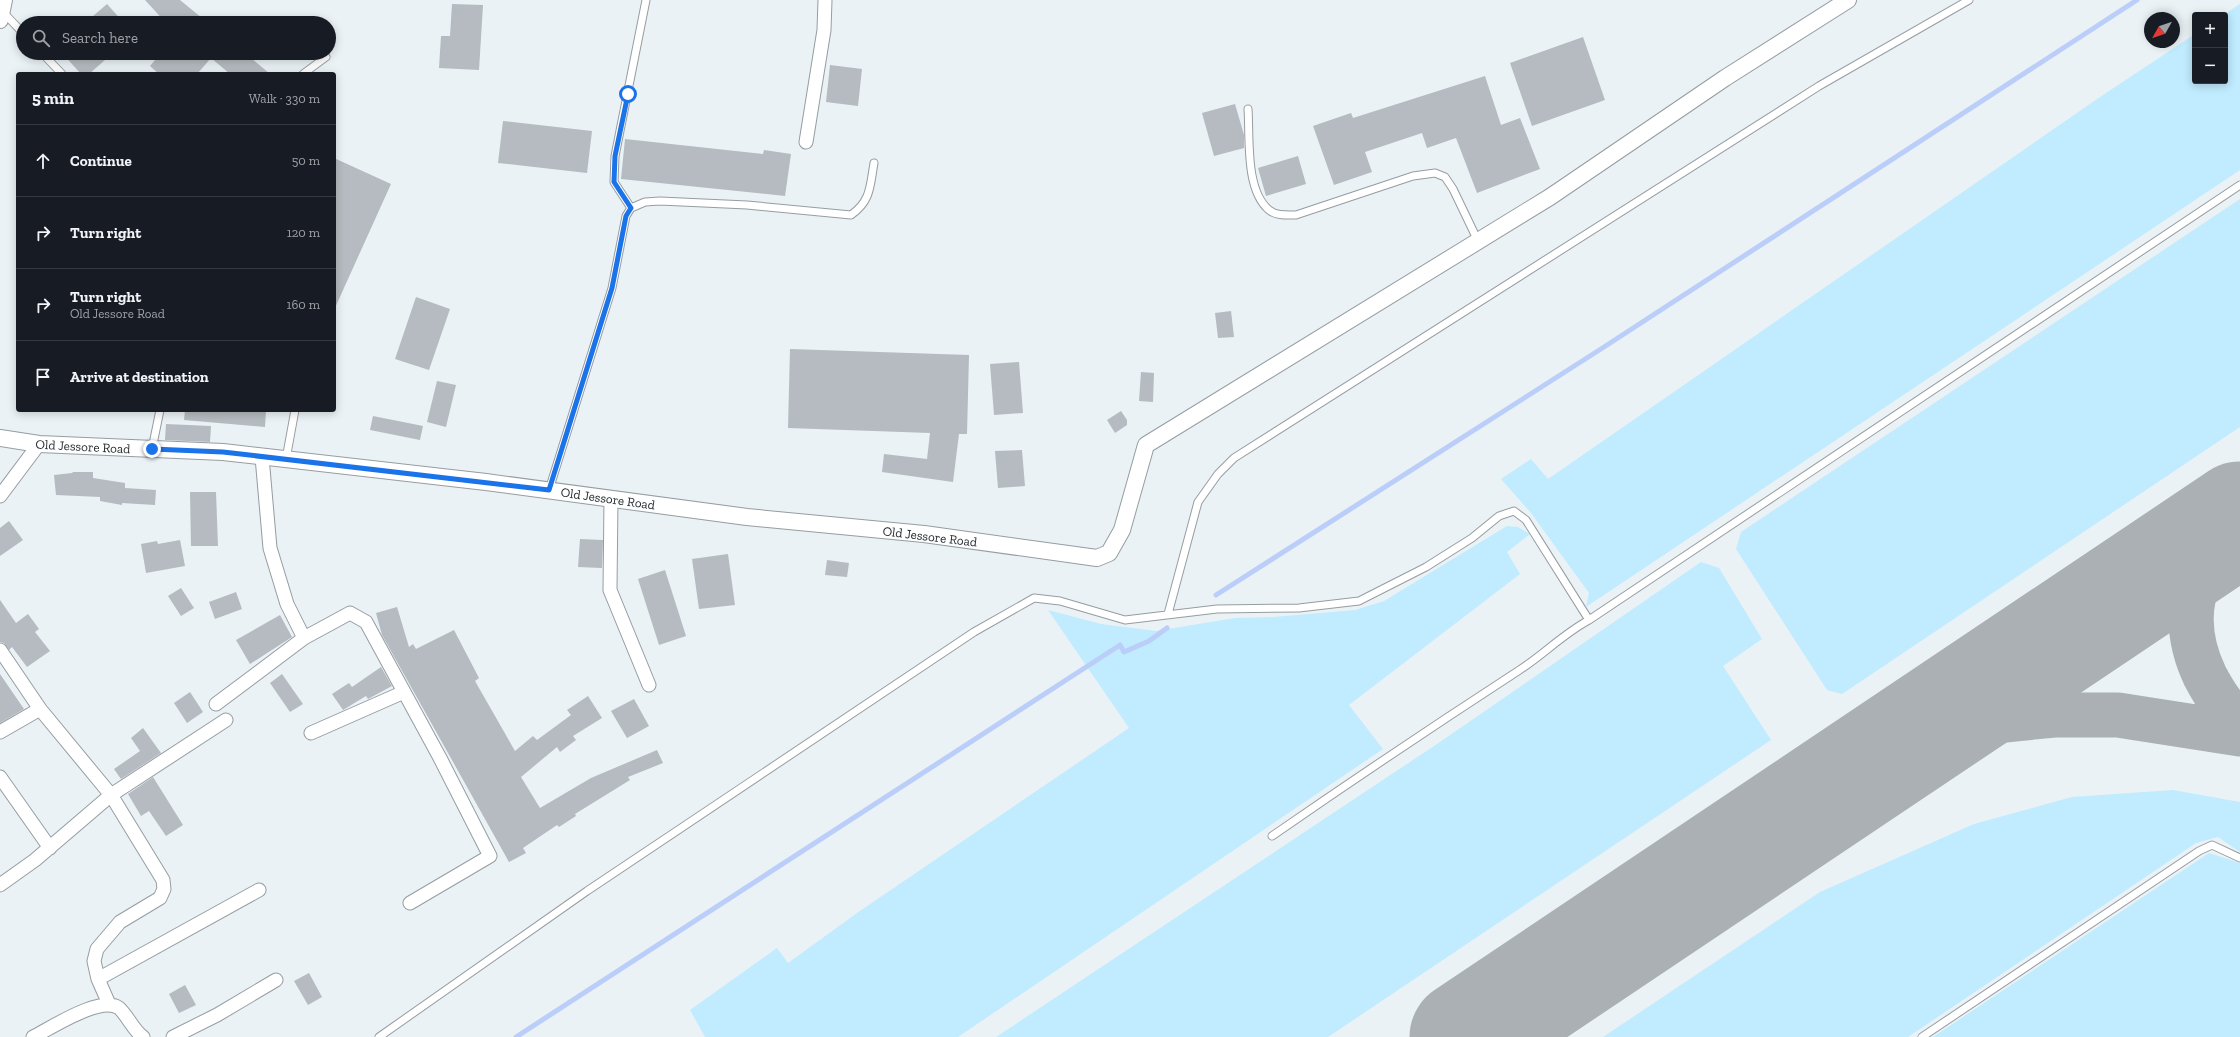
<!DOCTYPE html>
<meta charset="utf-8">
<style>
body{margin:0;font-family:"Zilla Slab",serif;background:#242831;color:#f1f3f6}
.controls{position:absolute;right:12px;top:12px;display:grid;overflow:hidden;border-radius:4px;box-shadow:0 2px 10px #0003}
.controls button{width:36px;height:36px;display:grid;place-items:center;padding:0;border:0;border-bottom:1px solid #363941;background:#171b24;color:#f1f3f6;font:20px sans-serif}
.compass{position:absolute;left:2144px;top:12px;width:36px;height:36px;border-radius:50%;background:#171b24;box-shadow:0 2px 10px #0003;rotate:230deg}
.stop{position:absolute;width:12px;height:12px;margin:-9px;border:3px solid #1a73e8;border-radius:50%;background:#fff}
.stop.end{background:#1a73e8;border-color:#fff;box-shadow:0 1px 4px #0008}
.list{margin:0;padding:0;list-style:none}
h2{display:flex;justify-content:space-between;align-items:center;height:52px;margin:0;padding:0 16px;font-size:17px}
h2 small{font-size:13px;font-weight:400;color:#9ea1a6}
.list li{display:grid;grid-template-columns:26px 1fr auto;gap:12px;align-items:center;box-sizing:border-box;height:72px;padding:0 16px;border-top:1px solid #363941}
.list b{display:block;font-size:15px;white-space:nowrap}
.list p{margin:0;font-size:13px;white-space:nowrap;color:#9ea1a6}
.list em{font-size:13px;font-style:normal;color:#9ea1a6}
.icon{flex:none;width:22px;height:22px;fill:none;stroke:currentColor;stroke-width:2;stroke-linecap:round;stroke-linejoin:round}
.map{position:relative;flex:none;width:2240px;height:1037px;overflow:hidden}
.search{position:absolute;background:#171b24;box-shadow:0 2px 10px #0003;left:16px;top:16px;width:320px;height:44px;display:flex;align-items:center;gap:10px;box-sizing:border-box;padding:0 14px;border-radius:22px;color:#9ea1a6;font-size:15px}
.panel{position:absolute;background:#171b24;box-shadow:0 2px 10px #0003;left:16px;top:72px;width:320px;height:340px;border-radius:4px}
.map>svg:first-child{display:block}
.green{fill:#c1ebfe}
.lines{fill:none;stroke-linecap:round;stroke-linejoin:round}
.stream{stroke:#bacef9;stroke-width:5}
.taxiway{stroke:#aab0b4;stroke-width:45}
.runway{stroke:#aab0b4;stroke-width:113}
.building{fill:#b5bbc0}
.service-casing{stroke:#969da1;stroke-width:9}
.minor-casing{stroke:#969da1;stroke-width:15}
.tertiary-casing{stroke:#969da1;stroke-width:18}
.service{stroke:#fff;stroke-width:7}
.minor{stroke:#fff;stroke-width:13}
.tertiary{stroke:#fff;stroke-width:16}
.route{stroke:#1a73e8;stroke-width:5}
.labels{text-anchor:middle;stroke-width:3;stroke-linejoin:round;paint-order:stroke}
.street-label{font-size:13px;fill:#282b2d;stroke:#fdfeff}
</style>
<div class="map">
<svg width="2240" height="1037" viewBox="0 0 2240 1037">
<rect width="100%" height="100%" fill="#eaf2f6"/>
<path class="green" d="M2240,4v166l-654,437 3,-14 -58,-80 -30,-34 30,-20 17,20 555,-384 92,-61v47h30v-66h-2z
M2240,199v228l-398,267 -15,-4 -91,-141 5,-17z
M1507,526l11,1 12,7 -23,18 13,22 -171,131 34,44 -425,288h-253l-15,-27 87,-62 11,15 69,-50 272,-185 -81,-118 53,14 55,7 79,-13 38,-1 82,-7 29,-9z
M1701,562l18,6 43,71 -39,27 48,74 -443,297h-332l441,-293z
M2173,790l67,12v50l-22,-15 -22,6 -288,194h-305l217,-145 154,-68 98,-27z
M2209,853l31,10v174h-307z"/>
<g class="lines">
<path class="stream" d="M1216,595l388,-248 533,-347
M516,1037l604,-392 4,7 25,-11 18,-13"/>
<path class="taxiway" d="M2232,523c-38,49 -55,94 -27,153 9,17 19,34 35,45
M1884,757l67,-28 44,-8 59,-6h64l122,19"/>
<path class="runway" d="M1466,1037l774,-519"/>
</g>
<path class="building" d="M145,0h35l28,23h-42z
M107,4l17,19h-39z
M452,4l31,1 -4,65 -40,-2 2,-32h9z
M1583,37l22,63 -73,26 -22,-63z
M62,53h51l-24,21h-8z
M161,53h84l25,21h-40l-19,-16 -14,16h-38l-9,-8z
M830,65l32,4 -4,37 -32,-4z
M1485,76l16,49 19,-7 20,51 -63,24 -21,-55 -29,10 -5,-15 -57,19 7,20 -38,13 -21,-59 38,-13 2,5z
M1235,104l9,31v13l-30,8 -12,-43z
M503,121l89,10 -5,42 -89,-10z
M625,139l138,15 1,-4 27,4 -6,42 -164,-17z
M1298,156l8,28 -40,12 -8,-28z
M334,158l57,26 -57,126z
M416,297l34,12 -21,61 -34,-11z
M1231,311l3,26 -16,1 -3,-25z
M790,349l179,6 -2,79h-8l-6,48 -71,-10 2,-18 43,5 3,-26 -142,-5z
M1019,362l4,51 -29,2 -4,-51z
M1141,372l13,1 -1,29 -14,-1z
M437,381l19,4 -10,42 -19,-5z
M185,410h81l-1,17 -81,-7z
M1121,411l6,9v5l-12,8 -8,-13z
M373,416l50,10 -3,14 -50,-10z
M166,424l45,2 -1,16 -45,-2z
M1022,450l3,36 -27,2 -3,-37z
M73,472h20v6l32,5v5l31,2 -1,15 -33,-2v2l-22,-4v-4l-44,-2 -2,-20 18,-2z
M190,492h26l2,54h-27z
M9,521l14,19 -23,16v-28z
M580,539l23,1 -1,28 -24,-1z
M180,540l5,26 -39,7 -5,-29 16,-3 1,3z
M728,554l7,51 -36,4 -7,-50z
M827,560l22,3 -2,14 -22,-2z
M665,570l21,66 -27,9 -21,-66z
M181,588l13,20 -13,8 -13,-20z
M236,592l6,17 -27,10 -6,-17z
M0,600l16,23 12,-9 11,15 -4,3 15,19 -23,16 -15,-20 -3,3 -5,-7 -4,-1z
M397,607l12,40 4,-3 3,5 38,-19 25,48 -4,3 40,70 18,-15 4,4 34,-25 -4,-5 21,-14 14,22 -29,18 3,4 -16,12 -3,-5 -36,30 19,31 51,-30 66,-28 6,13 -35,14 2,3 -55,34 1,2 -17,11 -2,-2 -34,23 3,5 -17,9 -127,-227 -6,-22z
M280,615l12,22 -42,27 -14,-24z
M381,667l11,19 -24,13 -2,-3 -23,14 -11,-16 17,-11 3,4z
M0,674l24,35 -24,14z
M282,674l21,30 -13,8 -20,-29z
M190,692l13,20 -16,11 -13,-20z
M634,699l15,27 -22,12 -16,-27z
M143,728l18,25 -40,26 -7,-10 26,-18 -9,-13z
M153,777l30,48 -17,11 -17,-25 -8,5 -13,-22z
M309,973l13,24 -14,8 -14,-24z
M185,985l11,20 -17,8 -10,-19z"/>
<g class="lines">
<defs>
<path id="service" d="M2,11l21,22
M42,53l20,21
M303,74l23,-17
M1248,109c2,29 -3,81 21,101 7,6 18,5 27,5l117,-39 22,-3 10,4 8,12 25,52
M631,208l-17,-26 1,-26 31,-156
M152,449l8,-39
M286,459l9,-49
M549,490l63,-202 14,-72 5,-8 14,-6 15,-1 87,4 104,10c20,-14 19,-29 23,-52
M1168,614l30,-112 20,-28 16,-16 585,-372 150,-86
M1272,836c81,-56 163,-111 246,-165 25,-16 45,-37 71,-51
M379,1037l208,-146 387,-259 60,-34 26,3 65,19 92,-11 82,-1 60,-7 67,-34 46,-29 27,-22 15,-5 12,9 63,100 651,-435
M1922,1037l277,-186 13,-6 28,13"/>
<path id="minor" d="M806,142l18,-112 1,-30
M262,457l8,91 17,56 17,34 46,-25 16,9 74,136 50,98 -80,47
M0,496l39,-52
M611,498l-1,92 39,95
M0,650l40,59 71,86 52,85 1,9 -4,9 -40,24 -23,27 -3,12 4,18 11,25
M216,704l88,-66
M0,732l40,-23
M311,733l93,-41
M0,777l50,71
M0,885l35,-25 76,-65 115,-75
M98,979l161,-89
M33,1037c18,-9 68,-42 86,-29 9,8 14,22 24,29
M173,1037l44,-22 59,-35"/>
<path id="tertiary" d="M0,20l4,-20
M0,438l39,6 184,8 263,30 261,35 177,17 173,24 12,-5 13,-23 24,-85 404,-248 175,-119 123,-78"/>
</defs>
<use href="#service" class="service-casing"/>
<use href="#minor" class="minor-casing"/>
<use href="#tertiary" class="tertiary-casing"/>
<use href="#service" class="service"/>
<use href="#minor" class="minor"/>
<use href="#tertiary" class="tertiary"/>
</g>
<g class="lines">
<path class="route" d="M152,449l71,3 326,38 63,-202 14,-72 5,-8 -17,-26 1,-26 13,-62"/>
</g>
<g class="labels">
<g class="street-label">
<text transform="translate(83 446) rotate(3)" y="5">Old Jessore Road</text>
<text transform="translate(608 498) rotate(8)" y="5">Old Jessore Road</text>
<text transform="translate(930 536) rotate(7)" y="5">Old Jessore Road</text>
</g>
</g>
</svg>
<div class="controls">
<button>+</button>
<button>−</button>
</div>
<svg class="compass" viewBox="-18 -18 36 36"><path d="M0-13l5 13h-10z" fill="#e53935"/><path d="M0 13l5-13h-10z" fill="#9ea1a6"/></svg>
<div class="stop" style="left:628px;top:94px"></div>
<div class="stop end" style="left:152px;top:449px"></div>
<div class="search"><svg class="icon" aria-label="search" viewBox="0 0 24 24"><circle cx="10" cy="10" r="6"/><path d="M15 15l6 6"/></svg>Search here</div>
<section class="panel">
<h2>5 min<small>Walk · 330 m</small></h2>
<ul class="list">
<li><svg class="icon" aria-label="ahead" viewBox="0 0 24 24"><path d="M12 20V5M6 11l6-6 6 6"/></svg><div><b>Continue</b></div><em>50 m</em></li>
<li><svg class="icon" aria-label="right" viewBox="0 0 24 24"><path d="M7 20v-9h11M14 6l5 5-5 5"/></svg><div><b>Turn right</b></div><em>120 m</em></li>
<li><svg class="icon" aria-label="right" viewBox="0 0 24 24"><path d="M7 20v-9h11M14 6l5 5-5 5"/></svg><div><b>Turn right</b><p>Old Jessore Road</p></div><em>160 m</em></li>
<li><svg class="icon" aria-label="arrive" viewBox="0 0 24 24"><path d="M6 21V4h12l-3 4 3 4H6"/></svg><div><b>Arrive at destination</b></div></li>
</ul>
</section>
</div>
